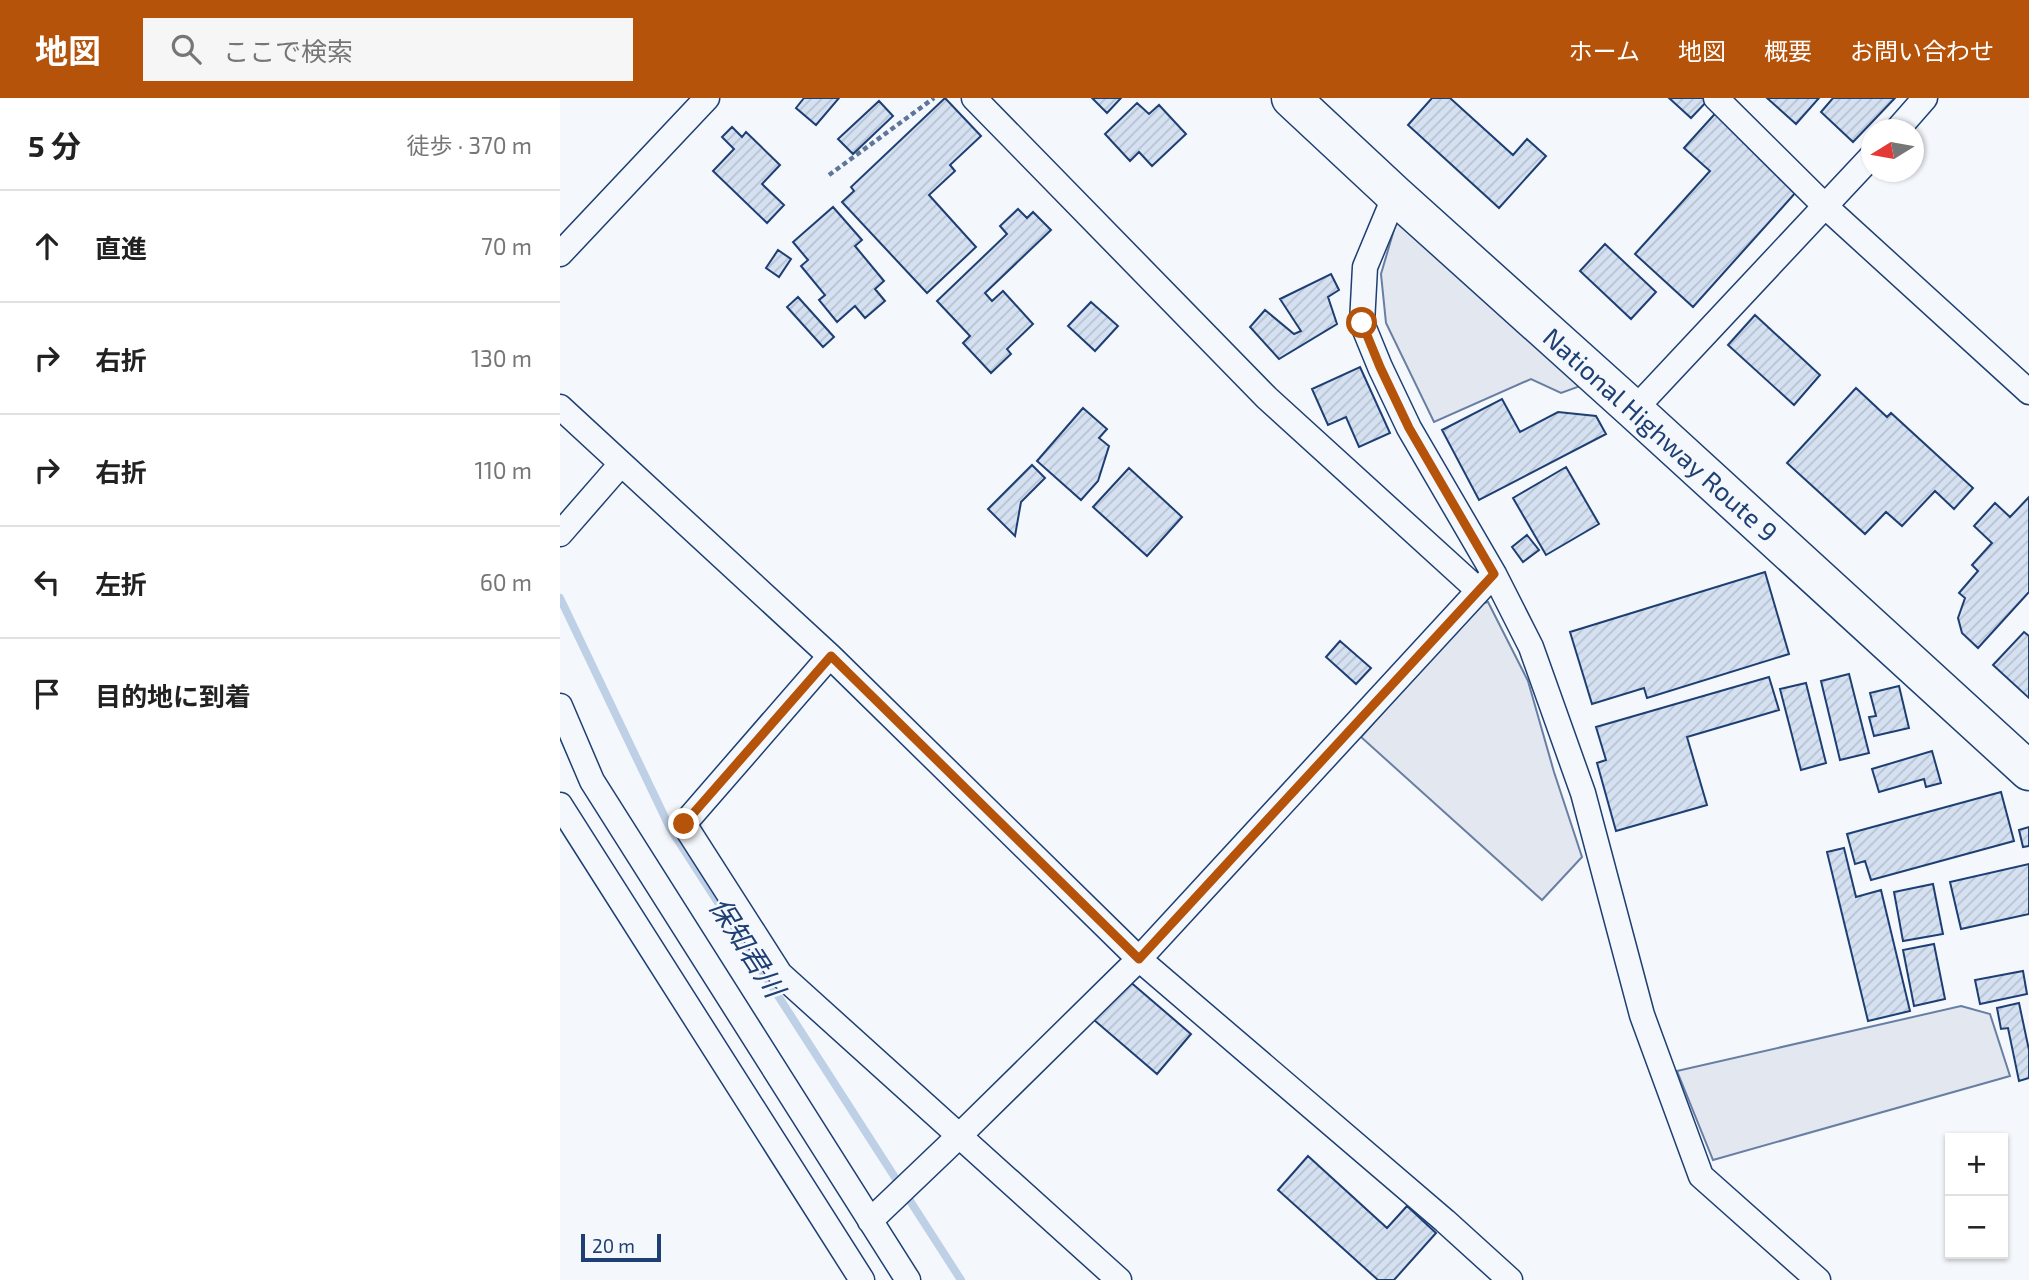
<!DOCTYPE html>
<html lang="ja">
<meta charset="utf-8">
<style>
body{margin:0;font-family:"Exo 2","Noto Sans JP",sans-serif;background:#f6f6f6;color:#222}
.controls{position:absolute;right:21px;bottom:21px;display:grid;overflow:hidden;border-radius:0px;box-shadow:0 2px 5px #0004}
.controls button{width:63px;height:63px;display:grid;place-items:center;padding:0;border:0;border-bottom:2px solid #e0e0e0;background:#fff;color:#222;font:35px sans-serif}
.compass{position:absolute;left:1301px;top:21px;width:63px;height:63px;border-radius:50%;background:#fff;box-shadow:0 2px 5px #0004;rotate:259deg}
.scale{position:absolute;left:21px;bottom:18px;width:80px;box-sizing:border-box;padding-left:7px;border:4px solid #1d3f73;border-top:0;font-size:19px;line-height:24px;white-space:nowrap;color:#1d3f73;-webkit-text-stroke:5px #f4f7fb;paint-order:stroke}
.stop{position:absolute;width:21px;height:21px;margin:-16px;border:5px solid #b45309;border-radius:50%;background:#fff}
.stop.end{background:#b45309;border-color:#fff;box-shadow:0 2px 7px #0008}
.list{margin:0;padding:0;list-style:none}
h2{display:flex;justify-content:space-between;align-items:center;height:91px;margin:0;padding:0 28px;font-size:30px}
h2 small{font-size:23px;font-weight:400;color:#767676}
.list li{display:grid;grid-template-columns:46px 1fr auto;gap:21px;align-items:center;box-sizing:border-box;height:112px;padding:0 28px;border-top:2px solid #e0e0e0}
.list b{display:block;font-size:26px;white-space:nowrap}
.list em{font-size:23px;font-style:normal;color:#767676}
.icon{flex:none;width:38px;height:38px;fill:none;stroke:currentColor;stroke-width:2;stroke-linecap:round;stroke-linejoin:round}
.map{position:relative;flex:none;width:1469px;height:1182px;overflow:hidden}
header{display:flex;align-items:center;gap:42px;box-sizing:border-box;height:98px;padding:0 35px;background:#b45309;color:#fff}
header strong{font-size:33px}
nav{display:flex;gap:38px;margin-inline-start:auto;font-size:24px}
.search{width:490px;height:63px;background:#f6f6f6;display:flex;align-items:center;gap:18px;box-sizing:border-box;padding:0 24px;border-radius:0px;color:#767676;font-size:26px}
main{display:flex}
aside{flex:1;background:#fff}
.map>svg:first-child{display:block}
.parking{fill:#e3e8f0;stroke:#687fa3;stroke-width:2}
.lines{fill:none;stroke-linecap:round;stroke-linejoin:round}
.stream{stroke:#bed0e5;stroke-width:8}
.building{fill:url(#building-hatch);stroke:#1d3f73;stroke-width:2}
.street-casing{stroke:#1d3f73;stroke-width:27}
.highway-casing{stroke:#1d3f73;stroke-width:41}
.path{stroke:#5e769c;stroke-width:4.5;stroke-dasharray:5 3.5;stroke-linecap:butt}
.street{stroke:#f4f7fb;stroke-width:24}
.highway{stroke:#f4f7fb;stroke-width:38}
.route{stroke:#b45309;stroke-width:9}
.labels{text-anchor:middle;stroke-width:5;stroke-linejoin:round;paint-order:stroke}
.street-label{font-size:26px;fill:#1d3f73;stroke:#f4f7fb}
.water-label{font-size:28px;font-style:italic;fill:#1d3f73;stroke:#f4f7fb}
</style>
<header>
<strong>地図</strong>
<div class="search"><svg class="icon" aria-label="search" viewBox="0 0 24 24"><circle cx="10" cy="10" r="6"/><path d="M15 15l6 6"/></svg>ここで検索</div>
<nav><a>ホーム</a><a>地図</a><a>概要</a><a>お問い合わせ</a></nav>
</header>
<main>
<aside>
<h2>5 分<small>徒歩 · 370 m</small></h2>
<ul class="list">
<li><svg class="icon" aria-label="ahead" viewBox="0 0 24 24"><path d="M12 20V5M6 11l6-6 6 6"/></svg><div><b>直進</b></div><em>70 m</em></li>
<li><svg class="icon" aria-label="right" viewBox="0 0 24 24"><path d="M7 20v-9h11M14 6l5 5-5 5"/></svg><div><b>右折</b></div><em>130 m</em></li>
<li><svg class="icon" aria-label="right" viewBox="0 0 24 24"><path d="M7 20v-9h11M14 6l5 5-5 5"/></svg><div><b>右折</b></div><em>110 m</em></li>
<li><svg class="icon" aria-label="left" viewBox="0 0 24 24"><path d="M17 20v-9H6M10 6l-5 5 5 5"/></svg><div><b>左折</b></div><em>60 m</em></li>
<li><svg class="icon" aria-label="arrive" viewBox="0 0 24 24"><path d="M6 21V4h12l-3 4 3 4H6"/></svg><div><b>目的地に到着</b></div></li>
</ul>
</aside>
<div class="map">
<svg width="1469" height="1182" viewBox="0 0 1469 1182">
<defs>
<pattern id="building-hatch" width="6" height="6" patternUnits="userSpaceOnUse" patternTransform="scale(1.75)"><rect width="6" height="6" fill="#d5e0f0"/><path d="M-1 1l2-2M0 6l6-6M5 7l2-2" fill="none" stroke="#b6c1d1"/></pattern>
</defs>
<rect width="100%" height="100%" fill="#f4f7fb"/>
<path class="parking" d="M838,118l188,168 -25,9 -30,-14 -97,43 -48,-99 -5,-49z
M928,504l40,79 26,91 28,85 -40,43 -181,-163 119,-133z
M1401,908l29,8 20,62 -297,84 -36,-89z"/>
<g class="lines">
<path class="stream" d="M0,500l110,230 291,452"/>
</g>
<path class="building" d="M244,0h35l-23,27 -20,-17z
M385,0l36,38 -31,29 5,6 -26,24 47,52 -49,46 -85,-91 12,-11 -3,-4z
M532,0h29l-14,15z
M872,0h18l63,57 14,-16 19,17 -47,52 -91,-83z
M1109,0h41l-19,20z
M1207,0h52l-23,26z
M1273,0h62l-42,44 -32,-30z
M319,3l14,15 -40,38 -15,-15z
M577,5l12,11 10,-9 27,29 -34,32 -13,-14 -9,9 -25,-27z
M1162,8l83,76 -112,125 -58,-53 75,-83 -26,-23z
M172,29l10,10 4,-5 34,33 -18,19 22,21 -17,18 -54,-52 21,-22 -12,-12z
M273,109l29,33 -7,6 29,35 -9,8 10,12 -20,17 -10,-12 -18,16 -18,-22 6,-5 -24,-29 7,-6 -15,-18z
M458,111l9,9 6,-6 18,18 -66,63 7,8 11,-10 30,33 -26,25 4,5 -20,19 -28,-30 7,-7 -33,-35 70,-67 -7,-8z
M1045,146l51,48 -25,27 -51,-48z
M218,152l13,9 -12,18 -13,-9z
M771,176l8,16 -11,7 9,27 -58,35 -29,-32 15,-17 29,24 7,-3 -21,-32z
M238,199l36,40 -11,10 -36,-40z
M531,204l27,24 -23,25 -27,-25z
M1195,217l65,60 -26,30 -66,-60z
M800,269l30,66 -31,14 -13,-30 -18,8 -16,-36z
M1296,290l31,29 4,-4 82,75 -19,21 -19,-18 -33,35 -16,-14 -21,22 -78,-71z
M942,301l18,33 38,-20 38,4 10,18 -127,66 -37,-70z
M523,310l24,21 -8,9 10,8 -11,35 -17,19 -44,-39z
M472,367l13,13 -24,24 -6,34 -27,-27z
M1006,369l33,57 -53,31 -33,-57z
M569,370l53,49 -35,39 -54,-49z
M1469,399v95l-51,56 -16,-15 -4,-15 7,-20 -6,-5 19,-22 -6,-6 20,-22 -18,-17 21,-23 15,14z
M967,437l12,15 -16,12 -11,-15z
M1205,474l24,82 -142,44 -3,-10 -52,16 -22,-72z
M1464,534l5,4v62l-36,-33z
M780,543l31,27 -15,16 -30,-27z
M1289,576l20,79 -29,7 -19,-79z
M1209,579l10,33 -92,27 20,68 -91,26 -19,-68 9,-3 -10,-33z
M1246,585l20,80 -25,7 -21,-81z
M1339,588l10,42 -35,8 -5,-19 7,-1 -6,-23z
M1372,653l9,32 -15,4 -2,-8 -45,13 -7,-23z
M1441,694l13,49 -143,39 -6,-19 -10,3 -8,-30z
M1469,729v19l-6,1 -4,-17z
M1284,750l12,49 25,-7 29,121 -42,10 -41,-169z
M1469,766v50l-68,15 -11,-47z
M1373,786l10,50 -40,7 -9,-49z
M1374,846l11,55 -31,7 -11,-56z
M1463,873l4,23 -47,10 -5,-24z
M568,882l63,54 -34,40 -63,-54z
M1459,905l10,47v28l-10,3 -11,-53 -7,1 -4,-21z
M748,1058l79,72 20,-22 29,27 -42,47h-16l-100,-90z"/>
<g class="lines">
<defs>
<path id="street" d="M414,0l293,300 211,192
M1156,0l110,109 203,185
M1337,32l28,-32
M835,97l-30,72 -3,56 18,44 29,61 85,146 37,73 52,146 59,222 59,161 117,104
M0,156l147,-156
M0,309l270,249 309,303 306,262 65,59
M1074,312l237,-253
M0,436l61,-70
M270,558l-146,168 96,150 339,306
M0,608l32,75 316,499
M0,707l302,475
M310,1123l89,-85 180,-177 355,-385"/>
<path id="highway" d="M731,0l104,97 239,215 395,361"/>
</defs>
<use href="#street" class="street-casing"/>
<use href="#highway" class="highway-casing"/>
<path class="path" d="M269,77l105,-77"/>
<use href="#street" class="street"/>
<use href="#highway" class="highway"/>
</g>
<g class="lines">
<path class="route" d="M124,726l147,-168 308,303 355,-385 -85,-146 -29,-61 -18,-44"/>
</g>
<g class="labels">
<g class="street-label">
<text transform="translate(1100 337) rotate(42)" y="9">National Highway Route 9</text>
</g>
<g class="water-label">
<text transform="translate(187 849) rotate(57)" y="10">保知君川</text>
</g>
</g>
</svg>
<div class="controls">
<button>+</button>
<button>−</button>
</div>
<svg class="compass" viewBox="-18 -18 36 36"><path d="M0-13l5 13h-10z" fill="#e53935"/><path d="M0 13l5-13h-10z" fill="#767676"/></svg>
<div class="scale">20 m</div>
<div class="stop" style="left:802px;top:225px"></div>
<div class="stop end" style="left:124px;top:726px"></div>
</div>
</main>
